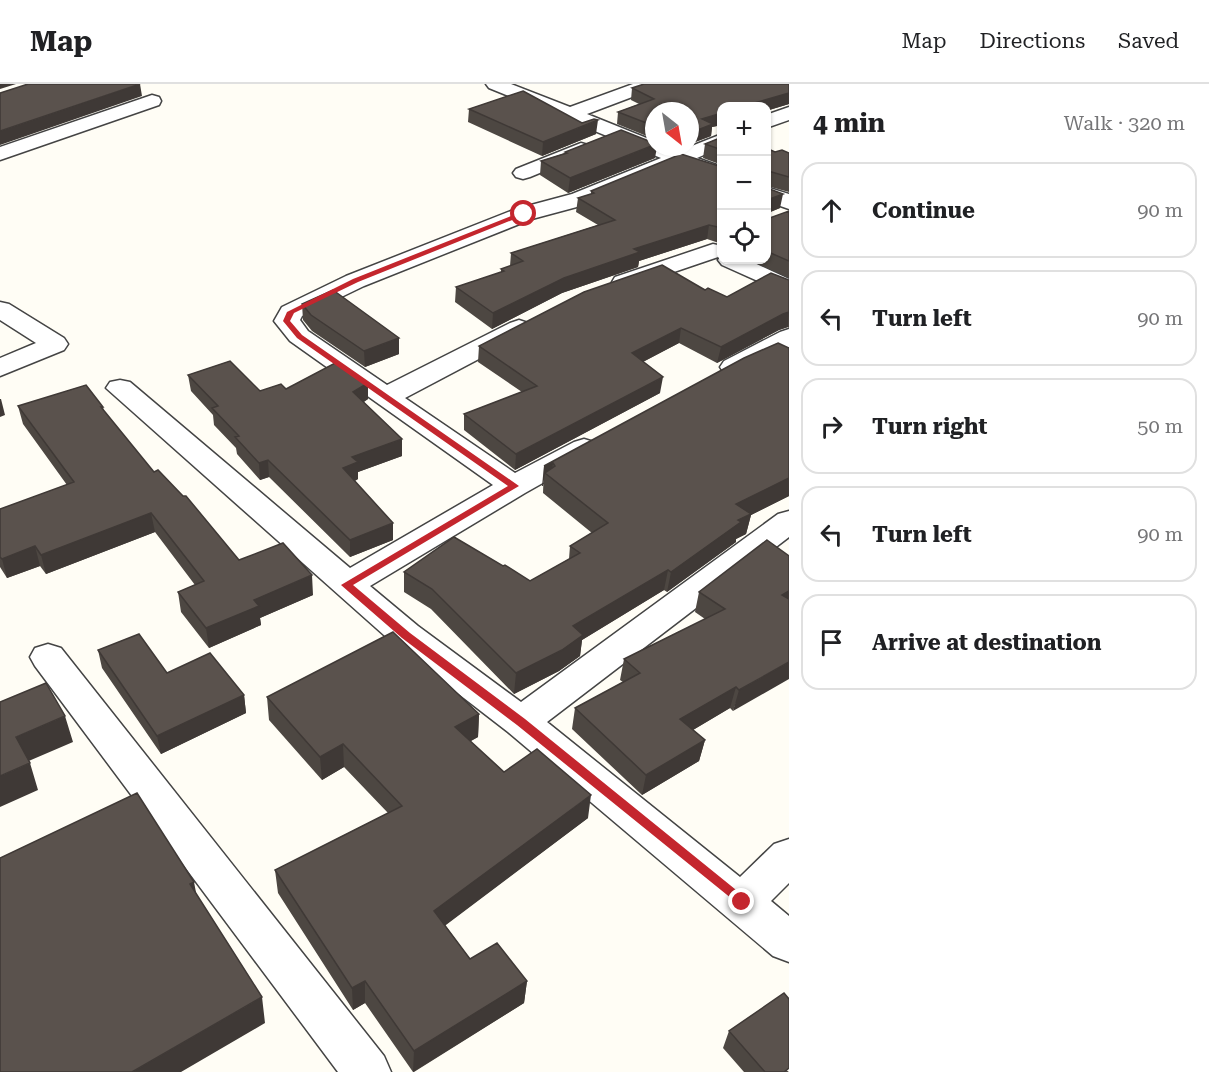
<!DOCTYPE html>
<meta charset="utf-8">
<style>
body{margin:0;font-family:"Roboto Serif",serif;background:#f2f2f2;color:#202124}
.controls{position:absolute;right:18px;top:18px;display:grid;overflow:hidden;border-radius:12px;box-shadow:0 2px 4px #0004}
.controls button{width:54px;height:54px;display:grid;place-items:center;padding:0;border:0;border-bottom:2px solid #e0e0e0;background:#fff;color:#202124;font:30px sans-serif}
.compass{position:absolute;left:645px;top:18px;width:54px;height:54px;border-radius:50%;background:#fff;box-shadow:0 2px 4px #0004;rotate:149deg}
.stop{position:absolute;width:18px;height:18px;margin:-14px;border:4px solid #c4262e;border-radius:50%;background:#fff}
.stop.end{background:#c4262e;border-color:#fff;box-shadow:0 2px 6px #0008}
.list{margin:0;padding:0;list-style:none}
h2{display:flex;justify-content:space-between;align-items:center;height:78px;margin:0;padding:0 24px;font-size:26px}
h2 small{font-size:20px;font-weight:400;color:#757577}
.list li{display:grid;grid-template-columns:39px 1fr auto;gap:18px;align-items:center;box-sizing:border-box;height:96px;margin:0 12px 12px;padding:0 12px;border:2px solid #e0e0e0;border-radius:18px}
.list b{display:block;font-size:22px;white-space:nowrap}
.list em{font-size:20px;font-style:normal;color:#757577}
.icon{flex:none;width:33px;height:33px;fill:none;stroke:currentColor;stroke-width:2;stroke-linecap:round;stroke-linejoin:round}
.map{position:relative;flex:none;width:789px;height:988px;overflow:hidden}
header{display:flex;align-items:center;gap:36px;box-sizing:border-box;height:84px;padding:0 30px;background:#fff;border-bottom:2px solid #e0e0e0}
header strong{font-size:28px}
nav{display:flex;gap:33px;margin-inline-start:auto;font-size:21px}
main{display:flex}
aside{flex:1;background:#fff}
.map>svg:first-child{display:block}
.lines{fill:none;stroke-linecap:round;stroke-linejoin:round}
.minor-casing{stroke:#444;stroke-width:3}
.minor{fill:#fff;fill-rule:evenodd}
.wall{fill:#4d4742}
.shaded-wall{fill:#3f3936}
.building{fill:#5a524d;stroke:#3f3936;stroke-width:1.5}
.route{fill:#c4262e}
</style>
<header>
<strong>Map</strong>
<nav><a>Map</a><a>Directions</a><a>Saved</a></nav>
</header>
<main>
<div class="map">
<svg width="789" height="988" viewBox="0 0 789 988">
<rect width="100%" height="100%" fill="#fffdf5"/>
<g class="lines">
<defs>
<path id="minor" d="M486,0h25l59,23 63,-23h26l-3,4 -69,26 67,27v6h16l9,4 43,-17v13l-25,11 25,9v14l-43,-16 -91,39 -56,15 -168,67 -62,30 -2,4 8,11 79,54 123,-62 9,-3 9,3 4,5 -4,5 -123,65 110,75 59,-31 10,-3 10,3 5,6 -5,6 -69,39 -155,93 48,40 103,76 257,-188 11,-3v26l-242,185 193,155 34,-33 15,-5v44l-18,18 18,15v46l-16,-6 -265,-224 -114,-88 -288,-256 4,-6 10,-2 10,2 220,186 143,-83 -203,-144 -16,-20 8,-14 64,-31 170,-67 56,-15 89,-36 -172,-70z
M152,11l7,2 2,4 -2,4 -159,55v-13z
M789,23v13l-23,8v-13z
M581,59l7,2 3,4 -3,4 -58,24 -7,2 -7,-2 -3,-4 3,-4z
M766,103l23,7v15l-23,-8z
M713,160l9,2v14h26l41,19v16l-67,-30 -4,-5 3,-4 -97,33 -9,-2 -3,-5 3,-5z
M0,218l9,2 55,34 4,6 -4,6 -64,26v-18l36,-15 -36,-23z
M789,245v18c-19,11 -43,31 -65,26l-4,-6 4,-6 56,-29z
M48,560l13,4 323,408 7,16h-53l-303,-406 -5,-9 5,-9z"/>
</defs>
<use href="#minor" class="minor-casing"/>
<use href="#minor" class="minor"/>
</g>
<path class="wall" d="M789,0v20l-23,7 -44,-5v19l-10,2 -1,9 -21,8v-33h-36v28l-37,-15 1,-12 21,-8 -8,-4 1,-12z
M469,25l127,25 -54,22 -74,-34z
M722,53v28l-19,-7 2,-14z
M766,64l9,4 14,1v39l-22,-6v2l13,20 -13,5v6l22,-8v67l-40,-18h17z
M565,68l90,6 -87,35 -28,-18 1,-14 24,-8z
M722,83v77l-15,-5 -68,22 -1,6 -76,26 -70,36 -37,-27 1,-15 45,-15v-3l9,-3 1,-13 87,-28 -22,-13 2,-14 13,-4v-3z
M789,196v48l-1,-1 -9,3 -62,33 -38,-20 -36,19 17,31 -145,77 -51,-40v-16l58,-22 -44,-30 1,-16 226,-56 22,7z
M302,220l97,50 -34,13 -53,-36 -9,-11z
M789,264v148l-38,19 -5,19 -10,5v3l-69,50 -3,-2 -82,50 -2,16 -21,15 -45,23 -83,-85 -27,-17v-20l126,9 39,-22 1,-13 22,-13 -49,-40 1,-27z
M188,291l72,16 108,-8v16l-4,3 38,54 -44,16v7l-3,2 38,59 -43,17 -81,-80 -9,3 -23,-26 -1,-6 -22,-23 -1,-10 -22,-24z
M18,322l85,1 1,5 50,60 85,88 74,35 -53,23 1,7 -52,23 -28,-36 -3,-20 17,-7 -40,-53 -109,42 -6,-8 -33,12 -7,-11v-58l67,-24 -44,-61z
M789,472l-56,155 -3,-3 -37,22 12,10 -6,21 -57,34 -70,-66 3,-21 48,-26 -3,-2 4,-21 81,-40 -10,-7 4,-20z
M98,566l69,23 77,22 2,18 -85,41 -59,-86z
M267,613l212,17 -1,23 -8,4 34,31 84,46 -143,107 25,34 57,22 -3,22 -110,69h-1l-48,-69 -12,7 -75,-117 -3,-23 113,-57 -44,-46 -22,13 -53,-60z
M729,947l60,41h-45l-21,-24z"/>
<path class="shaded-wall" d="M0,0h16l-16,5z
M140,0l2,12 -142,49v-14z
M789,9v11l-23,7v-5h-22z
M722,29v12l-10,2 -1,9 -21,8v-11l12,-14z
M598,36l-2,14 -54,22 1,-14z
M654,61v2h3l-2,11 -87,35 2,-15z
M783,110l-3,14 -14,6 1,-14z
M709,141l-2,14 -68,22 -1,6 -76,26 -70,36 1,-16 71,-35 70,-29z
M789,228l-1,15 -9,3 -62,33 4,-16 62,-33z
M681,244l-2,15 -50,26 3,-16z
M399,254v16l-34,13 -1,-16z
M663,293l-3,16 -145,77 1,-16z
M368,299v16l-15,9v-16z
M0,315h1l4,16 -5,2z
M402,355v17l-44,16v7l-14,6 -1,-17 9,-11z
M268,376l1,17 -9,3 -1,-17z
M553,379l-2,15 -6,-5 -2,13h-1l2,-20z
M789,394v18l-38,19 -5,19 -10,5v3l-69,50 4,-20 65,-68z
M151,429l4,19 -109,42 -5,-19z
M393,439v17l-43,17v-17z
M35,462l5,20 -33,12 -5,-19z
M668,486l-4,20 -82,50 -2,16 -21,15 -45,23 2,-21 57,-47z
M312,491l1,20 -53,23 1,7 -52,23 -3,-20 48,-28z
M789,507v17l-7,-13z
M789,578v17l-56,32 6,-21z
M736,603l-6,21 -54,32 4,-21z
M244,611l2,18 -85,41 -4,-18z
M479,630l-1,23 -24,14 1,-24z
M65,632l8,26 -49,21 -8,-26z
M705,656l-6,21 -57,34 4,-20z
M343,660l1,23 -22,13 -2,-23z
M30,679l8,27 -38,17v-31z
M591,711l-3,23 -154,116v-23z
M194,798l5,26 -9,-24z
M365,897v22l-12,7 -1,-22z
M527,897l-3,22 -111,69 1,-21z
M262,913l3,26 -84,49h-49z"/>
<path class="building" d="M28,0h112l-140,47v-38z
M644,0h145v9l-45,13h-22v7l-20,6 11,5 -23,9v-22h-36v15l-36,-14 36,-13 -22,-11z
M523,7l59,32 12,-4 4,1 -55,22 -74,-33z
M621,46l33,13v2l-84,33 -29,-17 26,-8 -2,-1z
M722,53v13l-17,-6z
M766,64l9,4 7,-2 7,3v24l-21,-6 -1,17 16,6 -16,6v19l22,-8v50l-23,-10z
M681,70l41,13v61l-13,-3 -75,24 6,3 -76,26 -71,35 -37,-26 48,-16 -3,-2 22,-8 -12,-8 104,-33 -37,-22 16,-5 -3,-2z
M662,181l43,25 3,-2 19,9 44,-24 18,7v32l-6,2 -62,33 -40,-19 -49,25 31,24 -147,77 -52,-40 73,-28 -58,-40 105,-54z
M333,206l66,48 -35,13 -53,-36 -9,-11z
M778,259l11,5v130l-53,26 15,10 -13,6 3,2 -70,50 -3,-2 -95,56 10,9 -21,15 -46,23 -84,-84 -28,-17 50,-35 49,29 2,-1 25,16 50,-28 -10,-7 38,-23 -63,-50 10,-7 -2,-3 -9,3 200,-108z
M230,277l30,30 21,-7 5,5 49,-26 33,20 -15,9 49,47 -50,18 6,5 -15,6 50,55 -43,17 -82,-80 -9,3 -24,-26 4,-1 -27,-28 6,-2 -30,-31z
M86,301l17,22h-2l53,65 4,-2 25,26h3l53,64 44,-17 29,32 -58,25 5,6 -53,22 -28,-36 26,-11 -53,-68 -110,42 -6,-9 -33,13 -2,-2v-48l74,-27 -56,-76z
M767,456l22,16v35l-7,4 7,4v63l-50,28 -3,-3 -56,32 25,21 -59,35 -71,-67 65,-35 -16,-14 101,-50 -26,-17z
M393,548l86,82 -24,13 49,45 33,-23 54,46 -157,116 36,48 27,-16 30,38 -113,70 -49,-70 -13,7 -77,-118 127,-64 -59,-62 -23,13 -53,-60z
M139,550l28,39 43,-20 34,42 -87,41 -59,-86z
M46,599l19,33 -49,21 14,26 -30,13v-74z
M137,709l57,89 -4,2 72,113 -130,75h-132v-214z
M784,909l5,6v69l-5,4h-19l-36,-41z"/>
<path class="route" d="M521,128l6,2 -169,68 -64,31 -4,8 12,14 217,151 -166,99 57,48 115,86 221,179 2,4 -2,4 -4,1 -225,-182 -115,-87 -61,-53 167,-99 -211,-148 -14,-17 4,-9 66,-33z"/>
</svg>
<div class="controls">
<button>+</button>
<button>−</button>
<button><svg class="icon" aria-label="locate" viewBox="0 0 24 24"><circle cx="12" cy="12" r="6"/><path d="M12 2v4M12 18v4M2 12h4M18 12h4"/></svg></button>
</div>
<svg class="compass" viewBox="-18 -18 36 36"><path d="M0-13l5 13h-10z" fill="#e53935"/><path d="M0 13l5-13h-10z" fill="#757577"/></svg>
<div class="stop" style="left:524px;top:130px"></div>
<div class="stop end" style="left:742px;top:818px"></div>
</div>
<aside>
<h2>4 min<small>Walk · 320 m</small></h2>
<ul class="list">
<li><svg class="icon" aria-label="ahead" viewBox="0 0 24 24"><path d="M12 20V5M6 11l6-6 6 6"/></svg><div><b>Continue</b></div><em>90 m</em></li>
<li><svg class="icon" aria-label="left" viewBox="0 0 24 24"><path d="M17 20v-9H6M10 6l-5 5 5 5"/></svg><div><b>Turn left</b></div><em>90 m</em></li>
<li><svg class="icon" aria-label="right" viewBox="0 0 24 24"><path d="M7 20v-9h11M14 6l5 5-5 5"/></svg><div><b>Turn right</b></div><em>50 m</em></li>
<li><svg class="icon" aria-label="left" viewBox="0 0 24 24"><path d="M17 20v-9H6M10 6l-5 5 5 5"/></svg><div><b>Turn left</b></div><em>90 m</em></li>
<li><svg class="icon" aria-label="arrive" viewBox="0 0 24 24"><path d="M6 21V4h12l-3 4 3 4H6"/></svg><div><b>Arrive at destination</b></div></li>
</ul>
</aside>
</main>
